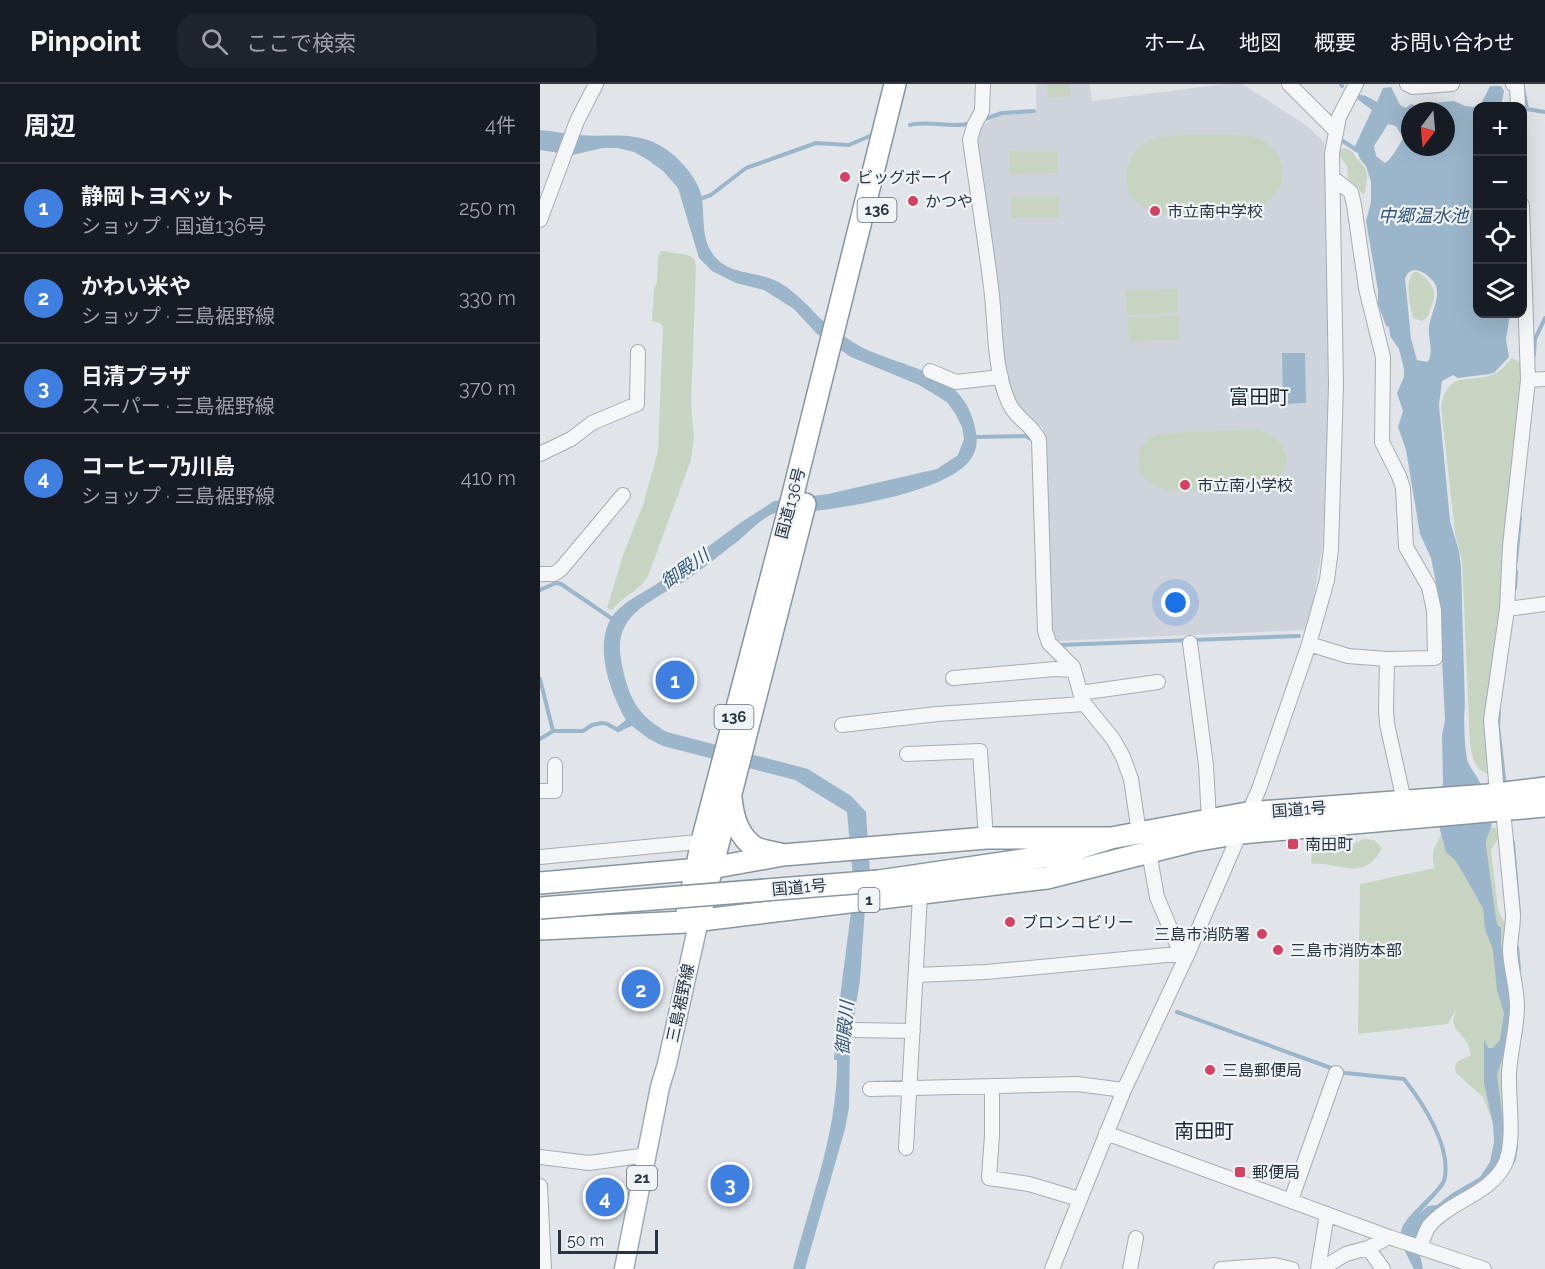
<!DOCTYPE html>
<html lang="ja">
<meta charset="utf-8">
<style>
body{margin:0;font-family:Raleway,"Noto Sans JP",sans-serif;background:#20242c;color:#f1f3f6}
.controls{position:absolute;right:18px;top:18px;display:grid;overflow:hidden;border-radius:12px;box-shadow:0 6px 24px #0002}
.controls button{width:54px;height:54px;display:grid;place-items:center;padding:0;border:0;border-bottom:2px solid #363941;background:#171b24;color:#f1f3f6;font:30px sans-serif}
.compass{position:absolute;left:861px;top:18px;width:54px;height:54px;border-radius:50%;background:#171b24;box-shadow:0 6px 24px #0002;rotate:196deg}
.scale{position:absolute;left:18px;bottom:15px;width:100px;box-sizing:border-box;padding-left:6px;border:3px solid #283442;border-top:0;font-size:16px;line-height:21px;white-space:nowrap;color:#283442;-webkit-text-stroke:4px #f0f4f7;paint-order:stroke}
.you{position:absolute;left:636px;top:519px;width:21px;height:21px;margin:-15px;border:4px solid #fff;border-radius:50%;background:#1a73e8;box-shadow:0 0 0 9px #1a73e833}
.badge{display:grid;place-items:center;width:39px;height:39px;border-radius:50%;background:#d34262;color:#fff;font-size:20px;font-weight:700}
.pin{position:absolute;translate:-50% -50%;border:3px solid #fff;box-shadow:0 2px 6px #0006}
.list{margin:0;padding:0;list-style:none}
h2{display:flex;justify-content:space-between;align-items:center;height:78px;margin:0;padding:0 24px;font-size:26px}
h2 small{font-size:20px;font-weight:400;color:#9ea1a6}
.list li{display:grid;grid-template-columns:39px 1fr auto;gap:18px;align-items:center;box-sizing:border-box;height:90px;padding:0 24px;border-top:2px solid #363941}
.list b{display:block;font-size:22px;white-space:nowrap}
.list p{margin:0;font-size:20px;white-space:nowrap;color:#9ea1a6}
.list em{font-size:20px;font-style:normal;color:#9ea1a6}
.icon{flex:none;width:33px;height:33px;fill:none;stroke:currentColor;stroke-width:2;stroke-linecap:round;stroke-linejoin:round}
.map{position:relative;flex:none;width:1005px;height:1185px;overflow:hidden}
header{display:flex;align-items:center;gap:36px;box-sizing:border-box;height:84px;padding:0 30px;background:#171b24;border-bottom:2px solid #363941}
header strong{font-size:28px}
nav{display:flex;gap:33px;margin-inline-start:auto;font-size:21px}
.search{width:420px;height:54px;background:#20242c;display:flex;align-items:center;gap:15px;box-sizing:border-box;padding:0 21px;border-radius:18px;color:#9ea1a6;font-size:22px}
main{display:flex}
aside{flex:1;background:#171b24}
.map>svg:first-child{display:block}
.built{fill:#cfd4dc}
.green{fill:#c8d4c2}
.water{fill:#9bb6cb;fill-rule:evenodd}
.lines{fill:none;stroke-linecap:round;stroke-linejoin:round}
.stream{stroke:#9bb6cb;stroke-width:4}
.minor-casing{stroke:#a6acb4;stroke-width:16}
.major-casing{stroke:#a0aab6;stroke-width:21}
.highway-casing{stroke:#8894a1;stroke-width:24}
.minor{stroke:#f4f6f8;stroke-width:14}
.major{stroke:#fff;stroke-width:18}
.highway{stroke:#fff;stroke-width:21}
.highway-bridge-casing{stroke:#8894a1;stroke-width:24;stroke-linecap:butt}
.highway-bridge{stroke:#fff;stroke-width:21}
.poi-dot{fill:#d34262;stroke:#f0f4f7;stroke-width:2}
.labels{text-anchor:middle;stroke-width:4.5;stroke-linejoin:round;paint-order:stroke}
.shield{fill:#f0f4f7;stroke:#646e78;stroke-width:1.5}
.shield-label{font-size:15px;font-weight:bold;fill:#283442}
.poi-label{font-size:16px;fill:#283442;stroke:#f0f4f7;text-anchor:start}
.street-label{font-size:16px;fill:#283442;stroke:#f0f4f7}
.water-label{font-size:18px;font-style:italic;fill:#315678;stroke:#f0f4f7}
.quarter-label{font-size:20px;fill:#1b2533;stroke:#f0f4f7}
</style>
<header>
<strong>Pinpoint</strong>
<div class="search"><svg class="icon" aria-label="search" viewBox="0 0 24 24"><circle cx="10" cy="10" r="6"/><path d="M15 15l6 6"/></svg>ここで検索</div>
<nav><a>ホーム</a><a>地図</a><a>概要</a><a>お問い合わせ</a></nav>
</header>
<main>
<aside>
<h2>周辺<small>4件</small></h2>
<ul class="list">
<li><span class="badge" style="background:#3f7fe0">1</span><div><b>静岡トヨペット</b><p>ショップ · 国道136号</p></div><em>250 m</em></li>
<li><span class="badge" style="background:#3f7fe0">2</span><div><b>かわい米や</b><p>ショップ · 三島裾野線</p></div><em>330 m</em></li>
<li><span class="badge" style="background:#3f7fe0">3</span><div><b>日清プラザ</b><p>スーパー · 三島裾野線</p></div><em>370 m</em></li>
<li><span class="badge" style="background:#3f7fe0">4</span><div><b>コーヒー乃川島</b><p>ショップ · 三島裾野線</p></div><em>410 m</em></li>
</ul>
</aside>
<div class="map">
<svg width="1005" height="1185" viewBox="0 0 1005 1185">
<rect width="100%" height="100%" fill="#e1e5ea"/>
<path class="built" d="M496,0h54l2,17 133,-17h17l65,42 17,16 4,138v140l-5,123 -11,65 -8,22 -247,11 -5,-4 -9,-209 -23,-16 -11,-19 -35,-250 4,-13 15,-12 11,-5 32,-1z"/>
<path class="green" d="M507,0h23l1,12 -23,2z
M706,51c37,5 51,48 18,70 -12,8 -94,12 -109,7 -10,-2 -20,-8 -25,-18 -4,-10 -5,-21 -1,-31 3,-8 9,-17 17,-21 19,-11 76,-7 100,-7z
M805,64l8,4c3,8 8,9 12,16 4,7 1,17 0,25l-3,1 -4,-7 -10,-8 -1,-13 -8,-11v-6z
M469,67h49v22l-49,1z
M471,112h48v22h-48z
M121,167l27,4 6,4 2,7 -5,138 3,34 -3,22 -43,116c-9,16 -24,19 -36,34l-5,-2 16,-53 20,-50 15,-54 5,-125 -3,-3 -8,-2 2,-33 3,-5 1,-26z
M874,188h4c16,11 20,21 12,38 -2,7 -3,9 -9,11l-8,-3c-3,-12 -9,-37 1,-46z
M637,205l1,24 -51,1 -1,-24z
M639,232v24l-50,1 -1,-24z
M972,274l11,6 -32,410c-15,0 -19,-17 -21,-30l-8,-183 -7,-28 -14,-126c8,-39 26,-22 53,-33 7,-3 12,-10 18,-16z
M715,345c35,6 45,47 9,59 -17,6 -53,3 -73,3 -14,0 -27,1 -40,-7 -17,-11 -17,-41 3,-48 12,-4 25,-3 37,-4 21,-1 43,-2 64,-3z
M941,742l15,2 2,11 -7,11 7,60 8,15 5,62 -6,136 -13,-3 -9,-23 -27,-24 -1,-6 2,-5 14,-7 -3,-12 -13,-15 -2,-7 3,-12 -8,15 -90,10 2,-150 75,-16c-6,-15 1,-24 9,-38z
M823,755l11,1 8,8c-3,4 -5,9 -8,12 -18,18 -41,1 -61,4l-2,-2 1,-12 39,-5z"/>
<path class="water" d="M950,2h11l3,5 -3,15h-21z
M851,3l9,18 6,3 5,-4 3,1 4,6h-8v36h36v-36h-18l3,-8 23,-2 11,5 12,1 1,149 -4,18 3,5 1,35h32l-4,25 3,18 -14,15 -5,2 -32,4 -5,-3 -11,6 -3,24 11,116 9,30 2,16 4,140c-2,10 0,46 3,55 3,8 9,13 12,21 5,11 10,25 12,36 1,9 -7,18 -6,27l10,73 2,7 3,1v18l12,57 -2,28 -14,45 7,54 -1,24 -8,15 -15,17 -44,30 -17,35 4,19h-9c-5,-10 -14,-25 -13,-37 1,-15 37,-39 44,-57l2,1 -3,10 -25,28 9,-8 9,-1 14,-11 29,-17 10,-15 4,-20 -1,-18 -9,-41v-44l4,9h5l7,-8 4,-27 -7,-23 -4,-40 -8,-21 -2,-21 -27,-47 -10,-9 -6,-22 3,-49 -1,-46 3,-15 -6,-122 -8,-40 -11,-24 -14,-84 -8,-23 5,-16 -6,-18 7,-16v-8l-5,-20 -9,-13 -1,-9 -3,-1 -8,-22v-14l-12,-69 5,-19v-20l-5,-16 -6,-7 -5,-13 17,-36 -16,-12 1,-4 9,2 11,6 6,-14zM848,40l8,2 7,12c-3,6 -12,22 -18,25l-9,-7 -2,-10zM873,186c7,0 12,3 17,8 16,13 0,34 -1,50 -1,13 5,22 -1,34l-11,-2 -6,-21 -6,-61 3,-5z
M0,46c13,1 26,4 39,5 32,3 59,-6 88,15 13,9 30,28 34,44 5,22 -2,47 16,65 14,14 34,13 52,19 21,7 38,27 53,42 9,8 18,14 28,20 40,28 108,25 123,80 3,11 6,22 1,33 -14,37 -124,54 -160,58 -12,1 -24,-1 -35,1 -15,3 -30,20 -41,29 -17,13 -33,26 -50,38 -20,13 -51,25 -63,47 -8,14 -5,30 -2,44 7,31 17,47 44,62l141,37 43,27 15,16 5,75 -6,21 -5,72 -10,63 -1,65 -4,21 -40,140h-12c17,-69 45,-137 44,-209h-3l2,-31 18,-141 -7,-76 -52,-32 -132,-34 -14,-7 -17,-13 -12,5 -3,-4 9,-7c-16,-28 -34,-77 -12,-106 11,-13 27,-20 41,-29 12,-8 22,-17 35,-23l4,-5 46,-34 34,-22 54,-7 109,-25 21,-14 6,-16 -2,-12 -6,-12 -8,-12 -9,-6 -20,-12 -68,-28 -34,-23 -23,-25 -30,-19 -28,-7 -24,-12 -13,-13 -21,-70 -15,-17 -15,-11 -14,-8 -16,-4h-15l-31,7 -32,-5z
M742,269h23l1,50 -23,1z"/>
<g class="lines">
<path class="stream" d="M801,0l1,2
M983,3l4,22 18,3
M442,36l20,-7 32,-2
M370,41c21,-5 42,4 62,-2
M803,57l15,10
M157,116l14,-5 35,-27 70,-25 33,2 23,-10
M994,271l1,-16 10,-21
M433,353l52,-1 8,4
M976,477l4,-43
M975,504l1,-17
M0,506l16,-7 5,1 53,36
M519,561l240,-9
M0,595l13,52h30l9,-6 10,-2 5,1 11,6 3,-1
M959,627l-1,15 7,61
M0,655l13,-8
M973,758l6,73
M977,863l2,22
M637,928l168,61 59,6c19,24 49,70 40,102
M971,1081l3,-6 2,-12"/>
<defs>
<path id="minor" d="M443,0l-1,27 -8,15 -4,14c7,49 15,98 21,147 5,37 2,79 17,114 7,18 25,24 31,39l6,191 4,12 24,24 10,35 30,37 10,18 8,22 8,54
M749,0l46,46
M867,0l6,3 39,-3
M973,0l4,3 1,19
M793,94l18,14 3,13 12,83 17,69 -1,85 17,34 4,12 3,59 23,40 5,23 1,48 -48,1
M0,136l37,-99 19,-37
M390,287l26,11 45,-5
M988,296l17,-1
M0,370l31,-15 21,-16 45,-19 1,-52
M0,490h14l7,-5 62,-74
M967,525l38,-5
M650,559l16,122 3,55
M769,560l39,12 39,3 -1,51 1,14 17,77
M413,594l102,-9 19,1
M540,609l78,-11
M302,641l95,-11 147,-10
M367,670l73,-3 6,87
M0,707h15v-26
M957,710l-6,-74 16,-111 3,-63 18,-166 -6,-175
M609,768l8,45 24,57
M0,773l168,-16
M376,891l70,-3 202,-19
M314,946l59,1
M452,1002v49l-3,43 40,6 50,15
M330,1005l207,-5 47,6
M566,1049l283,104 95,32
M366,1064l14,-253
M0,1073l49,6 58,-8
M0,1102l4,83
M751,1116l45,-127
M880,1163c3,-7 5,-15 9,-21 21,-25 59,-31 75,-60 12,-23 4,-66 5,-92 1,-23 8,-45 8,-68 0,-18 -6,-36 -7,-55 0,-12 3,-24 3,-36l-10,-105
M828,1164l15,21
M512,1185l72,-179 64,-137 71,-164 50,-145 18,-64 4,-31 5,-164 -4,-232 7,-36 17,-33
M590,1185l6,-31
M681,1185l53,-4 18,4
M778,1185l9,-55
M781,1185l25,-15 22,-6 21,-11"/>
<path id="major" d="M84,1185l36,-182 7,-23 32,-144"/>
<path id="highway" d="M191,714c2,19 7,39 25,50 7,3 17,4 24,6
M517,771l54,-17 136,-25 241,-18 57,-7
M339,797l191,-28
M0,799l171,-15 72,-13 203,-17h125
M162,823l103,-403
M147,829l15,-72 91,-347 102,-410
M0,845l146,-7 361,-44 146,-37 48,-8 304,-27"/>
</defs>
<use href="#minor" class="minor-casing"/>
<use href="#major" class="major-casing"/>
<use href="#highway" class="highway-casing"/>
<use href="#minor" class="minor"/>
<use href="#major" class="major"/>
<use href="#highway" class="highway"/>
<defs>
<path id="highway-bridge" d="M0,824l339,-27"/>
</defs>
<use href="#highway-bridge" class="highway-bridge-casing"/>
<use href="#highway-bridge" class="highway-bridge"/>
</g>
<g class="poi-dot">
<circle cx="305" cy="93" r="6"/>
<circle cx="373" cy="117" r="6"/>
<circle cx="615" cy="127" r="6"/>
<circle cx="645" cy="401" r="6"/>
<rect x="747" y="754" width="12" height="12" rx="3"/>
<circle cx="470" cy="838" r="6"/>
<circle cx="722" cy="850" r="6"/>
<circle cx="738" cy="866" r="6"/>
<circle cx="670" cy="986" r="6"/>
<rect x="694" y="1082" width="12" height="12" rx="3"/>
</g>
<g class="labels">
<g class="shield">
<rect x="317.5" y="114" width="39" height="24" rx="4.5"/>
<rect x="174.5" y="621" width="39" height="24" rx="4.5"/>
<rect x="318.5" y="804" width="21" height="24" rx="4.5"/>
<rect x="87" y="1082" width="30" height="24" rx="4.5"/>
</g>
<g class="shield-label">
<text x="337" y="131">136</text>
<text x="194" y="638">136</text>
<text x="329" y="821">1</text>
<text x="102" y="1099">21</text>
</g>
<g class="poi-label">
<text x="317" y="99">ビッグボーイ</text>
<text x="385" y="123">かつや</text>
<text x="627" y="133">市立南中学校</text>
<text x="657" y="407">市立南小学校</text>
<text x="765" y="766">南田町</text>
<text x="482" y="844">ブロンコビリー</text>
<text x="710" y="856" text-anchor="end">三島市消防署</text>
<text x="750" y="872">三島市消防本部</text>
<text x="682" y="992">三島郵便局</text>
<text x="712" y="1094">郵便局</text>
</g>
<g class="street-label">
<text transform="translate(250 419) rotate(-75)" y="6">国道136号</text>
<text transform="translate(759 725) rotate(-4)" y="6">国道1号</text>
<text transform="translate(259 803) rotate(-5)" y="6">国道1号</text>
<text transform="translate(140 919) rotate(-78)" y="6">三島裾野線</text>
</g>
<g class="water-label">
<text x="883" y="138">中郷温水池</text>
<text transform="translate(145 485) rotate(-35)" y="6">御殿川</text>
<text transform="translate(305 944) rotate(-85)" y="6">御殿川</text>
</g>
<g class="quarter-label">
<text x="719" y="320">富田町</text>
<text x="664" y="1054">南田町</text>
</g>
</g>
</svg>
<div class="controls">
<button>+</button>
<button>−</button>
<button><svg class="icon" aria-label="locate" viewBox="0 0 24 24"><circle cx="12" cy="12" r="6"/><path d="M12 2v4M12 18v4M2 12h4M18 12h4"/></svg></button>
<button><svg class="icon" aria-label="layers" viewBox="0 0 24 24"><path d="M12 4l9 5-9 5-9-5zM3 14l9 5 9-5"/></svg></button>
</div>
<svg class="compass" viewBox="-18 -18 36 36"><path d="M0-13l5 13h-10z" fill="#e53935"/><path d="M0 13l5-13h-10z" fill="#9ea1a6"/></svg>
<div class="scale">50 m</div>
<div class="you"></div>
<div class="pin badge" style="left:135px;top:596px;background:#3f7fe0">1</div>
<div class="pin badge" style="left:101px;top:905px;background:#3f7fe0">2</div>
<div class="pin badge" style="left:190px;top:1100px;background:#3f7fe0">3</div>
<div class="pin badge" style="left:65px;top:1113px;background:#3f7fe0">4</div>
</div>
</main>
